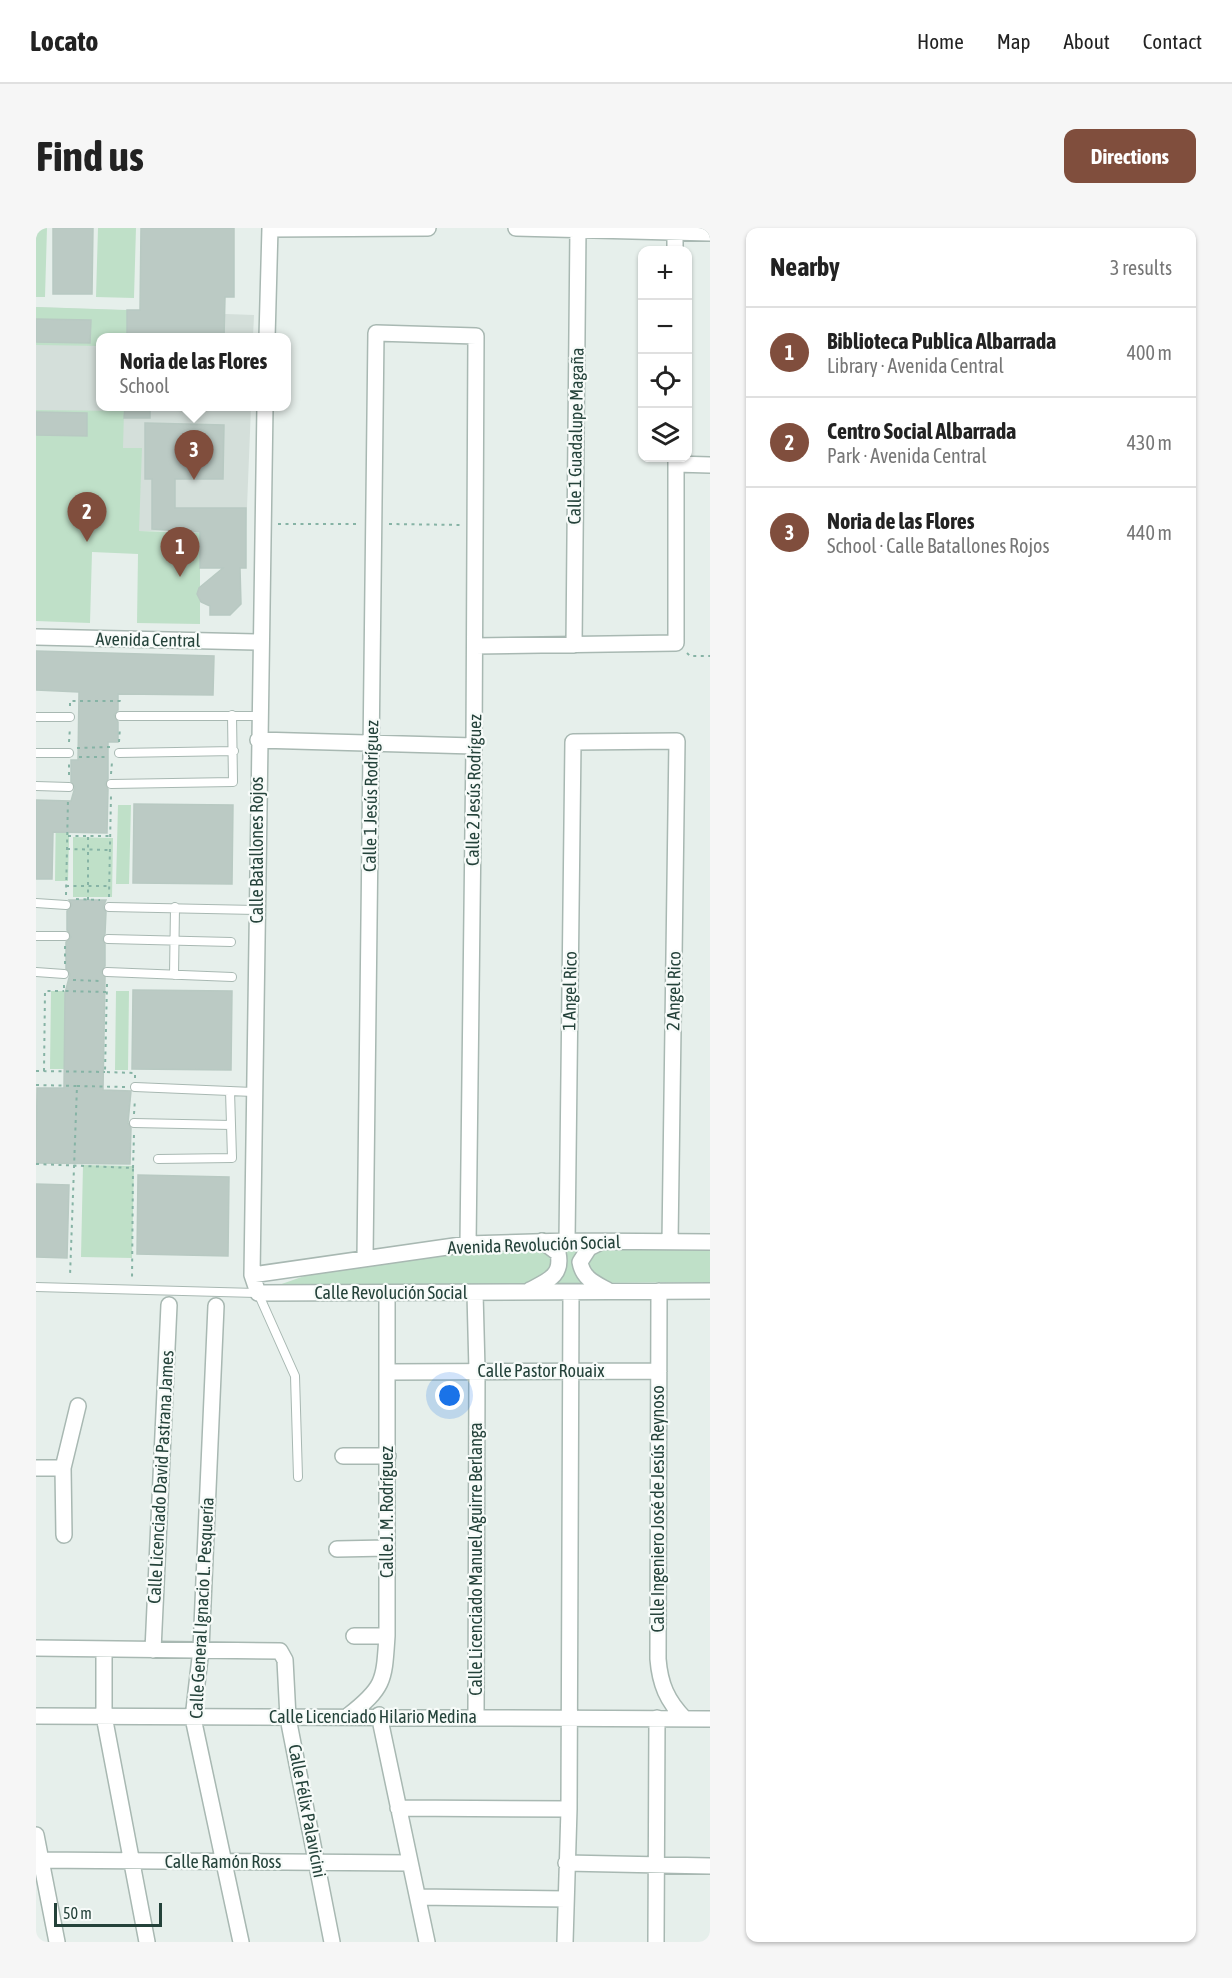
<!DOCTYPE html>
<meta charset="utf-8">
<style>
body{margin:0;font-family:"Asap Condensed",sans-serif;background:#f6f6f6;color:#222}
.controls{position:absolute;right:18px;top:18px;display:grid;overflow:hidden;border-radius:12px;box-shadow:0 2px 4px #0004}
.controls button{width:54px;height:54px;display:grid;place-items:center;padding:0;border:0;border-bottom:2px solid #e0e0e0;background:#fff;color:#222;font:30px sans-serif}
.scale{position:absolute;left:18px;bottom:15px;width:108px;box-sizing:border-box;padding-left:6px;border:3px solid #24423a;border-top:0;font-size:16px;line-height:21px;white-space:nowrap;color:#24423a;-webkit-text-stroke:4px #f7fbf9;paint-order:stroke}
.you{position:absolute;left:414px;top:1168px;width:21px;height:21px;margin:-15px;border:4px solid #fff;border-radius:50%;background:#1a73e8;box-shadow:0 0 0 9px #1a73e833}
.badge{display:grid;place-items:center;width:39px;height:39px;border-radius:50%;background:#804e3d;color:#fff;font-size:20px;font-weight:700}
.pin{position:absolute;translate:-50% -50px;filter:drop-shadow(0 2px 3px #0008)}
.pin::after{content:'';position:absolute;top:32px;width:21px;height:18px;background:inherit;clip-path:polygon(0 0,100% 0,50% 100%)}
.popup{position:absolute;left:60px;top:105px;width:195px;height:78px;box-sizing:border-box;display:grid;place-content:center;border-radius:12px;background:#fff;filter:drop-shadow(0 2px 4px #0005);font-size:20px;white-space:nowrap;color:#767676}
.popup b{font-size:22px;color:#222}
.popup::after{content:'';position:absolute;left:50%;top:100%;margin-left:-12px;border:12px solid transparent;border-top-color:#fff}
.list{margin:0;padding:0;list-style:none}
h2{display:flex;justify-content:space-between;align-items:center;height:78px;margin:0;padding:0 24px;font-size:26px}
h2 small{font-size:20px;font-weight:400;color:#767676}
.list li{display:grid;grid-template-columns:39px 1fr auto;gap:18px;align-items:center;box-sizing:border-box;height:90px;padding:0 24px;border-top:2px solid #e0e0e0}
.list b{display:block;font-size:22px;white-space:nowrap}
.list p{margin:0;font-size:20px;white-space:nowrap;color:#767676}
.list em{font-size:20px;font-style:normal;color:#767676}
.icon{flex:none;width:33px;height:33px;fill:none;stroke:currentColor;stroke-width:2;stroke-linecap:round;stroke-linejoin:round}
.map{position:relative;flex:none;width:674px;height:1714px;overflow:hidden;border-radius:12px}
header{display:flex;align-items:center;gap:36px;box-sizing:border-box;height:84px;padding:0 30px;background:#fff;border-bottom:2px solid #e0e0e0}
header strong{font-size:28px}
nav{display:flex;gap:33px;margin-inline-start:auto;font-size:21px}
.intro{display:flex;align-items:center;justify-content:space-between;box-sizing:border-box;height:144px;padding:0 36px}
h1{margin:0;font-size:42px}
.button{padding:15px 27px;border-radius:12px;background:#804e3d;color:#fff;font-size:21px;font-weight:700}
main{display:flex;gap:36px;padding:0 36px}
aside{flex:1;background:#fff;border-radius:12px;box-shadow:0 2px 4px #0004}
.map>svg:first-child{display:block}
.built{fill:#d4dfda}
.green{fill:#bfe0c8}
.building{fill:#bbcac4;stroke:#b8c9c2;stroke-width:1.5}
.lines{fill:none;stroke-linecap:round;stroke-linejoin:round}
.lane-casing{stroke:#a8b8b2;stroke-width:10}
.street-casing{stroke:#a8b8b2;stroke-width:18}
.path{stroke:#86b3a5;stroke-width:2;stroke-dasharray:3 4.5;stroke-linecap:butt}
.lane{stroke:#fff;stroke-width:8}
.street{stroke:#fff;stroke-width:15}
.labels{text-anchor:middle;stroke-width:4.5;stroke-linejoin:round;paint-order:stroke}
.street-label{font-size:18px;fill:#24423a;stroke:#f7fbf9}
</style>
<header>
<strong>Locato</strong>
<nav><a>Home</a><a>Map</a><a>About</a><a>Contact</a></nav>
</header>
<div class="intro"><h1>Find us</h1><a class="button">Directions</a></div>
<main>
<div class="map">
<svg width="674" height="1714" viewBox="0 0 674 1714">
<rect width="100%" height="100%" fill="#e6efeb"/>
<path class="built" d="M0,79l218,8 -1,22 -152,1v68l150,1 -5,125 -107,-1 -103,-85z"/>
<path class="green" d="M0,0h11l-2,69h-9z
M62,0h38l-2,70 -38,-1z
M0,79l91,3v27l-26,1v8l-65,-1z
M0,182l88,1 -1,37h19l-3,83 61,2v91l-63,-1 1,-69 -46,-2 -2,71 -54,-2z
M20,574h14l-2,79h-13z
M82,577h13l-2,79h-13z
M37,609l40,1 -1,59h-39z
M15,763h14l-1,78h-14z
M80,763h13l-1,79h-13z
M47,937l51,1 -2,92 -51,-1z
M432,1008l242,1v45l-434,4 91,-32z"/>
<path class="building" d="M17,0h40l-1,66h-39z
M105,0h93v69h-9l-1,41h-97v-28h13z
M0,91l55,1 -1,23 -54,-1z
M89,178h25v12h-26z
M0,184l51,1v23l-51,-1z
M109,195l79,2 -1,54h-48v29h71v60h-6l1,36 -11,11h-20v-9l-9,-4 -4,-8 2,-6 24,-20h-23v-36l-48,-3v-50h-7z
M0,423l178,5 -1,39 -95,-1v16l-4,5 4,7v20h-10v37l-3,5 3,5 -1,44 -54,-1 -1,47h-16v-79l35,1 4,-14 -4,-5v-22h7l1,-68 -43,-2z
M98,576l99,1 -1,79 -99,-1z
M33,672h37l-3,7 3,5 -1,22 -3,5 3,5v22l-4,6 4,5 -2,113 28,1 -3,32 3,5 -1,36 -94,-1 1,-75h27l1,-95 5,-19 -4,-5v-27l5,-5 -4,-7v-19l5,-6z
M97,762l99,1 -1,79 -99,-1z
M102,947l91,2 -1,79 -91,-2z
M0,956l33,1 -2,73 -31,-1z"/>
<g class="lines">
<defs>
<path id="lane" d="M84,488h138
M0,489h34
M0,525h33
M83,525l115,-2
M75,556l122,-2 -1,-67
M0,558l33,1
M0,675l30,2
M73,679l148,3
M0,708h29
M72,711l123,3
M0,744l28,2
M71,744l125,5
M138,747l1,-68
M99,859l118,5
M98,895l97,2
M122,931l74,-1 -2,-67
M0,1059l222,6 37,83 3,101"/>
<path id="street" d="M480,0l194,5
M639,0v22
M234,1l158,-1
M231,110l3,-110
M229,178l-13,869 6,18 452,-2
M640,236l34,1
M0,409l224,5
M538,417l4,-417
M439,418l201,-3v-185
M222,512l216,6
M531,1013l6,-499 104,-1 -7,501
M565,1014l-12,6 -9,14c3,17 15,21 29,29
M329,1030l11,-925 100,3 -2,410 -6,498
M216,1047l216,-31 99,-3 143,1
M494,1062c17,-9 33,-14 28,-37l-16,-12
M623,1063l-1,368c2,25 9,42 27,60
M439,1065l2,77 -1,347
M180,1078l-15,343 -8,69 48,224
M352,1144l271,-1
M307,1228h45
M0,1240h27l15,-62
M27,1240l1,67
M301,1321l50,-1
M318,1408h33
M0,1420l244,3 5,9 3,58 44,224
M68,1421v67l43,226
M117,1422l16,-345
M313,1487c36,-28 35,-35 38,-79v-342
M343,1487l48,227
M0,1488l674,3
M362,1580l171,1
M0,1607l21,107
M0,1632l374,3
M530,1635l144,3
M382,1669l148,2
M529,1714l4,-133 2,-517
M620,1714l1,-224"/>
</defs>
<use href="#lane" class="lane-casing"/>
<use href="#street" class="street-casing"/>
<path class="path" d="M242,296h82
M353,296l73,1
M651,425l3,3h20
M34,478v-5h50v5
M33,514l1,-15
M83,514l1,-15
M41,520l33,-1
M43,529h30
M75,546l1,-12
M33,547v-12
M32,608h42
M31,621l42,1
M30,658h43
M30,667l2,-96
M73,669l2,-102
M40,671l24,1
M52,672v-64
M29,736v-18
M37,752l28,1
M71,756l-2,88 30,1v5
M28,757v6l43,1
M0,843l69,1
M8,843l1,-80h19
M0,857l41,1 -7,190
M41,858l48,1
M98,886l1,-15
M0,936l97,4 -1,112
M97,940l1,-34"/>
<use href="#lane" class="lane"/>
<use href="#street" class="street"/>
</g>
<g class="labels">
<g class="street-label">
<text transform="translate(540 208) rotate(-89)" y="6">Calle 1 Guadalupe Magaña</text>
<text transform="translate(112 412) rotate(1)" y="6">Avenida Central</text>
<text transform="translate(438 562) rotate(-89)" y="6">Calle 2 Jesús Rodríguez</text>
<text transform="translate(335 568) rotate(-89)" y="6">Calle 1 Jesús Rodríguez</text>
<text transform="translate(221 622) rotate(-90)" y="6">Calle Batallones Rojos</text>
<text transform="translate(534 763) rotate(-89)" y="6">1 Angel Rico</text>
<text transform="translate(638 763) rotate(-89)" y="6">2 Angel Rico</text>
<text transform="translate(498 1017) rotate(-2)" y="6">Avenida Revolución Social</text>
<text x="355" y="1071">Calle Revolución Social</text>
<text x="505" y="1149">Calle Pastor Rouaix</text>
<text transform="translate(125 1249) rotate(-87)" y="6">Calle Licenciado David Pastrana James</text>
<text transform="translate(622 1281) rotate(-90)" y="6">Calle Ingeniero José de Jesús Reynoso</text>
<text transform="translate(351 1284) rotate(-90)" y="6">Calle J. M. Rodríguez</text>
<text transform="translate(440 1331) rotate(-90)" y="6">Calle Licenciado Manuel Aguirre Berlanga</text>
<text transform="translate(166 1380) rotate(-87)" y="6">Calle General Ignacio L. Pesquería</text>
<text x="337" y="1495">Calle Licenciado Hilario Medina</text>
<text transform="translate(271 1583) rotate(79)" y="6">Calle Félix Palavicini</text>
<text x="187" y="1640">Calle Ramón Ross</text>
</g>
</g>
</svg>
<div class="controls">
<button>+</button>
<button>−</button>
<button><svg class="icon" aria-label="locate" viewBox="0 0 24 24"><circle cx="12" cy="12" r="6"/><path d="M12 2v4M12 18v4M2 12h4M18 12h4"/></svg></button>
<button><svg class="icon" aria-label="layers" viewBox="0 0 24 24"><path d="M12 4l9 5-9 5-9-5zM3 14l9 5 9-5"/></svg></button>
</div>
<div class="scale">50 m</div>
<div class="you"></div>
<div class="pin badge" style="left:144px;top:349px">1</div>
<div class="pin badge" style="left:51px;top:314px">2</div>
<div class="pin badge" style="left:158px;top:252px">3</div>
<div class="popup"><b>Noria de las Flores</b>School</div>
</div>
<aside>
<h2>Nearby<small>3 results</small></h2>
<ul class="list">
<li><span class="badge">1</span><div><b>Biblioteca Publica Albarrada</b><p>Library · Avenida Central</p></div><em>400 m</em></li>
<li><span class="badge">2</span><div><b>Centro Social Albarrada</b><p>Park · Avenida Central</p></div><em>430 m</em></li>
<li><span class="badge">3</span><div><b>Noria de las Flores</b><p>School · Calle Batallones Rojos</p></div><em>440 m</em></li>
</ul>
</aside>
</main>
